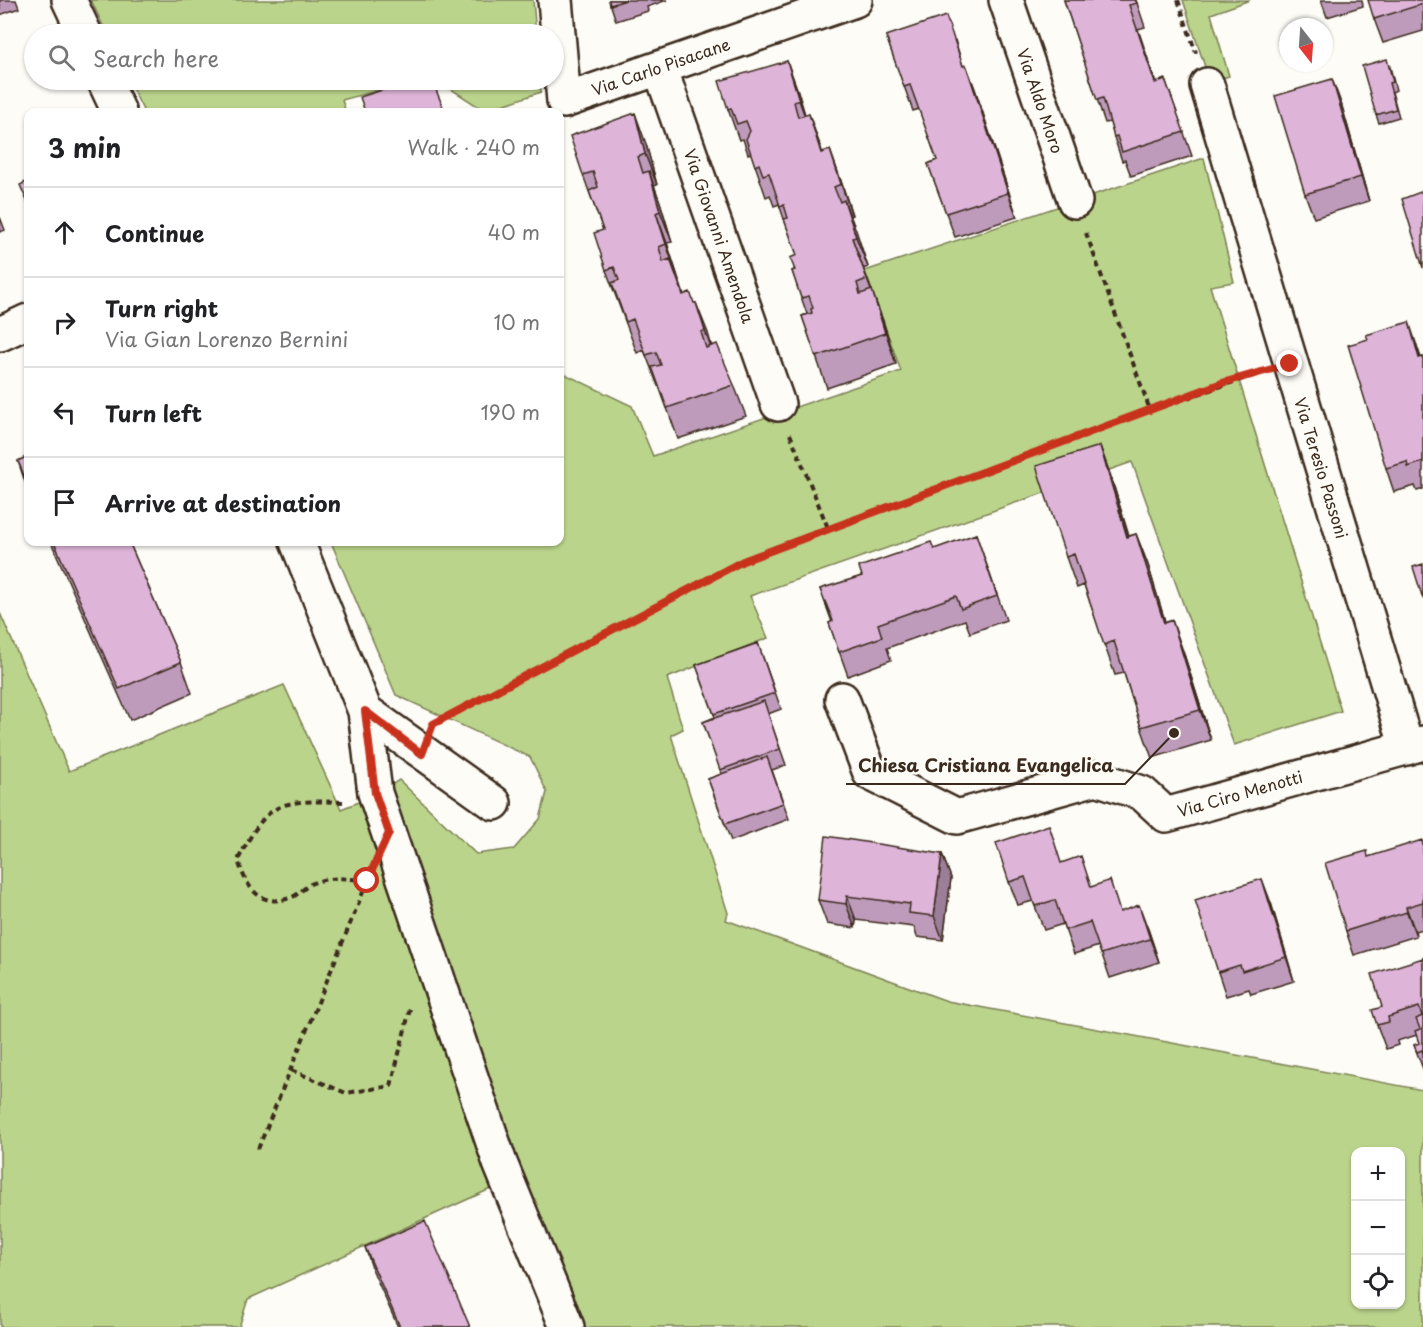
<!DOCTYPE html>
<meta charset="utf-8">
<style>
body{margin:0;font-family:"Playpen Sans",sans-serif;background:#f6f6f6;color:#202124}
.controls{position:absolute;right:18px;bottom:18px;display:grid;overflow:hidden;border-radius:12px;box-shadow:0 2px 4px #0004}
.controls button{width:54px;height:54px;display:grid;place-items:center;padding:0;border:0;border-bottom:2px solid #e0e0e0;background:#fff;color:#202124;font:30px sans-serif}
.compass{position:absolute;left:1279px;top:18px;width:54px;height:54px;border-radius:50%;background:#fff;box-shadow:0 2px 4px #0004;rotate:163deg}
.stop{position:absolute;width:18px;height:18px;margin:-14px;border:4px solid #c8321e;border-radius:50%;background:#fff}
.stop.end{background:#c8321e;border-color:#fff;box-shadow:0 2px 6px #0008}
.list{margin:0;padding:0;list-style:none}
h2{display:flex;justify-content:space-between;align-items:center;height:78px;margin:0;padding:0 24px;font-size:26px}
h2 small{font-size:20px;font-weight:400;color:#757577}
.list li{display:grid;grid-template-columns:39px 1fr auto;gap:18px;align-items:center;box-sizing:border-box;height:90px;padding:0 24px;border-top:2px solid #e0e0e0}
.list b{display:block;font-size:22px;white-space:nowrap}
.list p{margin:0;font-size:20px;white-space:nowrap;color:#757577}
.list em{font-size:20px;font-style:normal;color:#757577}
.icon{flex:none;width:33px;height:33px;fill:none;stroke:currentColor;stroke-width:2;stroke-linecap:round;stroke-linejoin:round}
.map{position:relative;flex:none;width:1423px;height:1327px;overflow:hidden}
.search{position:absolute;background:#fff;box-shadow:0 2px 4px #0004;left:24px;top:24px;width:540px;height:66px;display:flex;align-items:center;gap:15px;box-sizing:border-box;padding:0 21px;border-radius:33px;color:#757577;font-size:22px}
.panel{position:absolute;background:#fff;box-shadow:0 2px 4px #0004;left:24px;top:108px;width:540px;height:438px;border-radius:12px}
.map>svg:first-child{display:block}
.green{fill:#bbd48b;stroke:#7b7f54;stroke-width:1.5;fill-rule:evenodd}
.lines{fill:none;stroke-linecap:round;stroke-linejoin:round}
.minor-casing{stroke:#3b2a1e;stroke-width:38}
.path{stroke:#3b2a1e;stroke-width:4;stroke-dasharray:6 4.5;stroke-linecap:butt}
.minor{stroke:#fdfcf7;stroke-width:33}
.wall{fill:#bf9bbb;stroke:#3b2a1e;stroke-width:1.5}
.shaded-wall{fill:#9b7e98;stroke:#3b2a1e;stroke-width:1.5}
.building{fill:#deb4d9;stroke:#3b2a1e;stroke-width:1.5}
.route{stroke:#c8321e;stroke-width:8}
.labels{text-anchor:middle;stroke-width:5;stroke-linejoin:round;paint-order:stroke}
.street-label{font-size:16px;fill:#3b2a1e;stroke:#fdfcf7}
.leader{fill:none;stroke:#3b2a1e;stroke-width:2}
.callout-dot{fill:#3b2a1e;stroke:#fdfcf7;stroke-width:2}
.callout-label{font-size:18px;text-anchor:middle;font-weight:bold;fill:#3b2a1e;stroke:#fdfcf7;stroke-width:5;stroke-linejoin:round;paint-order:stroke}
</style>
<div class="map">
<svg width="1423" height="1327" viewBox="0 0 1423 1327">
<rect width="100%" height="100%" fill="#fdfcf7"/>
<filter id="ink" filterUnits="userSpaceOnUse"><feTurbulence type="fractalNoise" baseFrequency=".0167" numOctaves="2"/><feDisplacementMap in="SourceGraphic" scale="12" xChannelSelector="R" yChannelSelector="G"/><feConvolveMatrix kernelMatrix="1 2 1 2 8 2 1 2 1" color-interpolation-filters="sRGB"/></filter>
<g filter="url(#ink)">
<path class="green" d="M91,0h442l3,34h-429z
M1183,0h67l-39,14 18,62 -19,6z
M128,80h287l-73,20 4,12h-202z
M437,80h103l1,12 -56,19z
M1204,158l30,124 -24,4 131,425 -107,34 -102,-283 -382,134 18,42 -101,40 16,51 -12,6 57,178 -2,7 221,81 476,89v237h-842l-66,-162 -128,-377 12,-8 77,74 38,-5 26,-30 7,-27 -17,-35 -134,-62 -65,-153h229v-167l3,-2 69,33 21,50 248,-85 -36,-100zM1356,1152h44v152h-44z
M0,613l69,158 215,-86 57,124 25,-10 131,387 -249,113 -9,28h-239z"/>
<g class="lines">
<defs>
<path id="minor" d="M69,0l16,34
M555,0l9,101 291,-101
M1006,0l69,201
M660,68l118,336
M104,80l15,32
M1207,85l200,663
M0,334l28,-13
M297,542l68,169 129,92
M842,699l28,74 87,44 139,-39 46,15 24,22 257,-72
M365,711l10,82 125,370 67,164"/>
</defs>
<use href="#minor" class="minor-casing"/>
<path class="path" d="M1178,0l18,53
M1086,233l64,177
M790,434l38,94
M438,722l305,-162 407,-150 110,-37
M343,802c-64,-2 -75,-2 -105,58 8,26 20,48 52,38 9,-3 15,-12 23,-15 18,-7 37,-5 55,-1
M291,1070l55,23 45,-7 20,-81
M258,1149l110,-269"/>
<use href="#minor" class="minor"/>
</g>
<path class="wall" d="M0,0h16l3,8 -19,7z
M609,0h58l-20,7 1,4 -32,10z
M1064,0h72l9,27 -7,2 18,54 9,-4 27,77 -61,20 -6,-16 -3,1 -8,-24 -4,-15 -5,1z
M1321,0h41l1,6 -36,11z
M1423,0v31l-40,12 -9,-24z
M886,36l69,4 8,26 3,-1 9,24 42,128 -62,20 -27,-73 9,-4 -18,-51 -6,2z
M787,61l18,54 15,30 2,7 8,-2 11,31 11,34 -2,1 18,51 -5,2 20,52 13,43 -69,24 -25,-72 5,-2 -15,-43 2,-1 3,-15 -13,-36 -5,-15 -5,2 -4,-11 -4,2 -15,-44 -3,1 -5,-15 -4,1 -11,-31z
M1390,67l6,23 -4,2 7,25 -20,6 -3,-8z
M1341,103l28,98 -55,17 -9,-24z
M646,144l11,41 -3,1 6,16 12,40 -5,1 17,52 10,8h2l15,43 23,39 12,31 -68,23 -19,-54 -1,1 -14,-36 -7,3 -31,-83 -3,-40 -20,-55z
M0,217l5,13 -5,2z
M1417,346l4,12 2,-1v132l-6,2 -2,-5 -21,6 -8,-24z
M1100,446l11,31 18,59 7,-2 12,31 17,57 18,29 28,89 -59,18 -11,-31 -17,-54 -9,2 -31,-90 -7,3 -11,-31z
M28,456v35l-10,-30z
M976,534l30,86 -36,13 -5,-13 -78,28 4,12 -43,16 -19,-53 3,-1 -12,-33 42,-13z
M51,542h78l52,120 11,31 -62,27z
M758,643l23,66 -13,5 18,51 -14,5 17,49 -58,22 -23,-62 14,-5 -19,-52 12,-5 -19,-52z
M1423,845v84l-8,2 1,5 -62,19 -8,-24 23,-74z
M942,854l9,24 -8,62 -26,-3 -3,-10 -58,-7 -1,8 -28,-4 -9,-24z
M1062,863l59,49 27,17 11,33 -49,16 -11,-32 -25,8 -11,-30 -19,6 -11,-29 -15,4 -9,-23z
M1271,903l23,78 -43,13 -2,-5 -23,7 -8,-24z
M1423,958v111l-9,-24 5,-2 -2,-8 -20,6 1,4 -12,4 -9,-24z
M365,1247l105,80h-72l-25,-56z"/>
<path class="shaded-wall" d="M787,61l11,30 12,40 -11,-31z
M966,65l9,24 42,128 -9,-24z
M1332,79l9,24 28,98 -8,-24z
M635,113l11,31 11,41 -12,-31z
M809,114l11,31 12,38 -11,-30z
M830,150l11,31 11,34 -11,-31z
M649,171l11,31 12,40 -12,-31z
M844,200l12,30 12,37 -12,-30z
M656,213l11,30 10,32 -11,-31z
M852,238l31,83 13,43 -20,-61z
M696,303l12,30 8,29 -11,-31z
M1409,322l8,24 6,20 -4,-8z
M1100,446l11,31 27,91 -11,-31z
M1136,534l12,31 27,89 -11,-31z
M1172,620l11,31 28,89 -11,-30z
M942,854l9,24 -8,62 -9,-24z
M1262,879l9,24 23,78 -8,-24z
M847,896l9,24 -1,8 -9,-24z
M1139,905l9,24 11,33 -9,-23z
M1406,907l9,24 1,5 -9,-24z"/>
<path class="building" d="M609,0h17l-16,5z
M1064,0h71l2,3 -8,2 26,78 10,-4 19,53 -62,20 -5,-16 -3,1 -11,-39 -6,2z
M1368,0h55v4l-49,15z
M946,16l17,50 3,-1 42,128 -62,20 -18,-49 9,-4 -27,-75 -6,2 -18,-51z
M1387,59l6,23 -4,1 7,26 -20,6 -14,-49z
M787,61l12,39 -5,2 4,15 11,-3 12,39 9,-3 11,34 -7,3 6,15 4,-2 12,37 -4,1 15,41 -10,4 3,11 12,-4 13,43 -69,24 -14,-41 10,-3 -1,-4 2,-1 -4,-12 -8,2 -9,-27 3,-1 -5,-12 7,-3 -13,-36 4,-1 -4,-13 -4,1 -11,-33 -6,2 -4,-11 -4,2 -9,-27 4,-8 -4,-10 -9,3 -6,-16 -3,1 -9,-28z
M1332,79l29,98 -56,17 -30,-98z
M414,80h18l13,32h-80l-5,-15z
M635,113l10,41 -7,3 5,16 6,-2 11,40 -4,2 10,31 -7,3 4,15 7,-3 13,36 7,-3 4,11h2l9,28 -4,1 5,16 11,-4 17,41 -67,23 -15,-41 9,-2 -5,-13 -10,3 -13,-36 -7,3 -14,-39 7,-3 -5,-13 -8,3 -12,-37 9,-3 -14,-39 9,-4 -5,-15 -10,3 -13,-39z
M28,181v22l-8,-18z
M1423,191v77l-21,-69z
M1409,322l10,36 4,-1v105l-15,5 -1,-5 -21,6 -38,-123 20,-6 -2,-4z
M1100,446l27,91 9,-3 28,89 8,-3 28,90 -59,17 -27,-86 -10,4 -30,-91 -8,3 -30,-91z
M28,456v29l-10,-24z
M976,534l21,62 -36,13 -5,-13 -78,28 4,13 -43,15 -10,-29 4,-2 -13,-32 42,-13 -3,-9 72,-25 3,7z
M54,542h75l52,120 -62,27z
M1423,564v35l-10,-32z
M758,643l17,50 -61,21 -18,-49z
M764,701l16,48 -60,21 -17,-48z
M767,757l16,46 -58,21 -17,-45z
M1049,825l12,38 20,-7 10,31 19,-7 10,32 19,-7 11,34 -49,15 -11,-32 -25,8 -10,-30 -20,6 -10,-29 -16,5 -13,-39z
M826,836l116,18 -8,62 -25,-3 1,-9 -63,-8 -1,8 -28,-4z
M1422,840l1,5v57l-17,5 1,5 -61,19 -21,-68 42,-12 1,6z
M1262,879l24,78 -44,14 -2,-6 -22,7 -23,-72z
M1423,958v95l-1,-3 -5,2 -3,-7 5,-2 -4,-12 5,-2 -4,-10 6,-3 -3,-9 -31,10 1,5 -12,3 -5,-15 10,-3 -10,-33z
M425,1221l45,106h-70l-35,-80z"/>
</g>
<g class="lines" filter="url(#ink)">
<path class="route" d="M367,881l22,-48 -14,-40 -10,-82 57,43 11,-30 310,-163 479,-178 68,-19"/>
</g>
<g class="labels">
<g class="street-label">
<text transform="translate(661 67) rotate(-19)" y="6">Via Carlo Pisacane</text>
<text transform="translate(1040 101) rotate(71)" y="6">Via Aldo Moro</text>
<text transform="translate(719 236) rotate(71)" y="6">Via Giovanni Amendola</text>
<text transform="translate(1321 468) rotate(73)" y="6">Via Teresio Passoni</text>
<text transform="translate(1240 794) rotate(-16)" y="6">Via Ciro Menotti</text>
</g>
</g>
<path class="leader" d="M1174 733L1125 784H846"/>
<circle class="callout-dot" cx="1174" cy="733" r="6"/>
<g class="callout-label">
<text x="986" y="772">Chiesa Cristiana Evangelica</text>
</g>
</svg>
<div class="controls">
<button>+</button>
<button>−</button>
<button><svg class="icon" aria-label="locate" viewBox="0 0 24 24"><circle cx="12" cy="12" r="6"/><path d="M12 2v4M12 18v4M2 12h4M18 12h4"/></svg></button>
</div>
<svg class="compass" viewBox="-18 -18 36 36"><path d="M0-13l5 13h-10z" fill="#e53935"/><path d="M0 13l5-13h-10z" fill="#757577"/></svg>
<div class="stop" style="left:367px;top:881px"></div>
<div class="stop end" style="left:1290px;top:364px"></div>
<div class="search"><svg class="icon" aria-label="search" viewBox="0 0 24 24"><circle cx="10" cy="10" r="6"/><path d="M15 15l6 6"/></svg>Search here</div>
<section class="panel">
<h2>3 min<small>Walk · 240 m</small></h2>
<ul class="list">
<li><svg class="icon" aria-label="ahead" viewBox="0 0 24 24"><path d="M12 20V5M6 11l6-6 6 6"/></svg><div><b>Continue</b></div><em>40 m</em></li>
<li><svg class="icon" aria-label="right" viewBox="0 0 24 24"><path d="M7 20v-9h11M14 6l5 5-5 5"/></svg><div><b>Turn right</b><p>Via Gian Lorenzo Bernini</p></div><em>10 m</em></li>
<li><svg class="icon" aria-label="left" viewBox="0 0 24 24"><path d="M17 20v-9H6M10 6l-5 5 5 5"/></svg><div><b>Turn left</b></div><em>190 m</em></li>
<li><svg class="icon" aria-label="arrive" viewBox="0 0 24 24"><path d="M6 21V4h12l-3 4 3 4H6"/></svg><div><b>Arrive at destination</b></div></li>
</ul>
</section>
</div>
